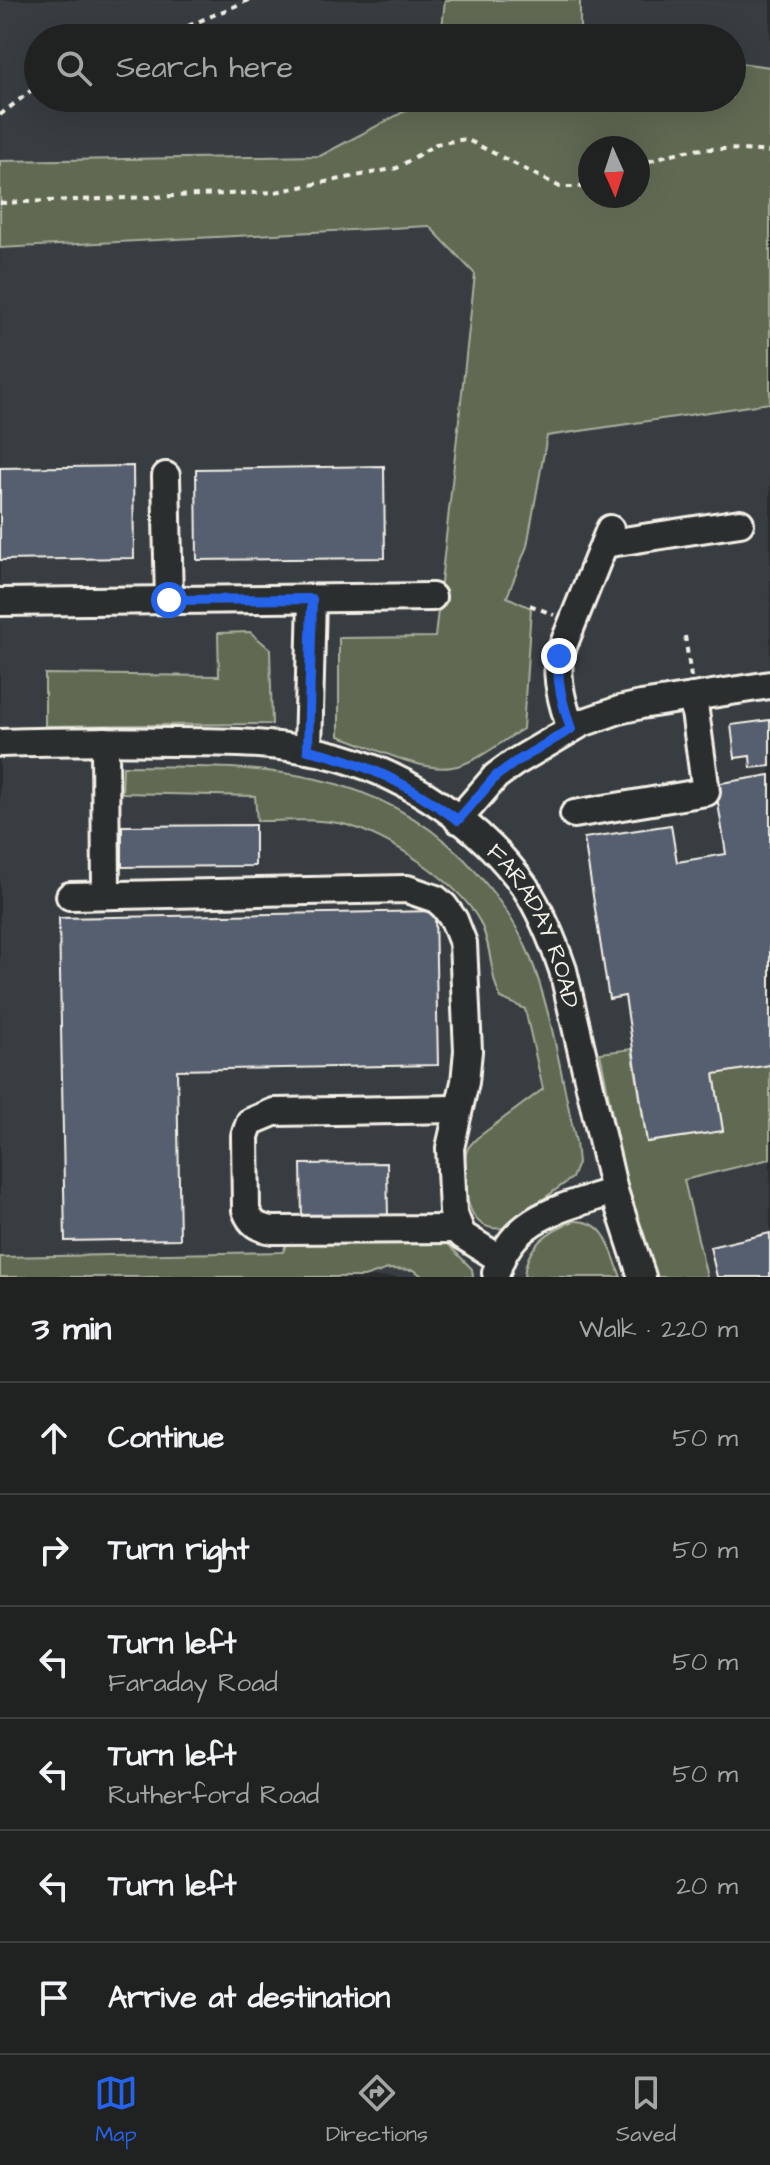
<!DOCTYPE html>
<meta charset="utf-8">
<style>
body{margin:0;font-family:"Architects Daughter",sans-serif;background:#282a2a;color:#f1f3f6}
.compass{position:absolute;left:578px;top:136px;width:72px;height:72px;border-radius:50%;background:#202222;box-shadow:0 8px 32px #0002;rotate:177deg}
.stop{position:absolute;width:24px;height:24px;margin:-18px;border:6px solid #2563eb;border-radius:50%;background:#fff}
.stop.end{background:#2563eb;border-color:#fff;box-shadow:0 2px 8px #0008}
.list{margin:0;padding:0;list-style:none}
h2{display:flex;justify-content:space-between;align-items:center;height:104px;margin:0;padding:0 32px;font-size:34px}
h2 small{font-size:26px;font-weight:400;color:#a2a4a5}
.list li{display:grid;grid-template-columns:52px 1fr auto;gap:24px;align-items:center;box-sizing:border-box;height:112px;padding:0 32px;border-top:2px solid #3d3f40}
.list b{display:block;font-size:30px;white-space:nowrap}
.list p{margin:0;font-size:26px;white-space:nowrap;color:#a2a4a5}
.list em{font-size:26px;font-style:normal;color:#a2a4a5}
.icon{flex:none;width:44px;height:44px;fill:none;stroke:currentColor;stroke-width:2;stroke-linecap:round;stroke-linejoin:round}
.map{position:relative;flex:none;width:770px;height:1277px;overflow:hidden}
.search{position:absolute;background:#202222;box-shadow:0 8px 32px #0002;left:24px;right:24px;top:24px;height:88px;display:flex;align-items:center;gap:20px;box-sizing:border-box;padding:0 28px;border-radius:44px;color:#a2a4a5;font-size:30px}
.sheet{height:776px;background:#202222}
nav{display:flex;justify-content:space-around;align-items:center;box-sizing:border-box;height:112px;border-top:2px solid #3d3f40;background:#202222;font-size:22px;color:#a2a4a5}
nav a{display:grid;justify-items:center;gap:4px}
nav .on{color:#2563eb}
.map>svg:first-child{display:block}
.built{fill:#383c42;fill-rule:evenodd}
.green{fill:#616b52;stroke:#aaae9d;stroke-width:2;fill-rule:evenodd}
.building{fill:#575e6f;stroke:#f4f1e8;stroke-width:2}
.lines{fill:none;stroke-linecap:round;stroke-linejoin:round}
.minor-casing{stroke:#f4f1e8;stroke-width:32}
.path{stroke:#f4f1e8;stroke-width:4;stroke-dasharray:6 6;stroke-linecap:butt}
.minor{stroke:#2a2d2e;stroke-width:26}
.route{stroke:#2563eb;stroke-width:10}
.labels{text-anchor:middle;stroke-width:6;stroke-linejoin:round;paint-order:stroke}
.street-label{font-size:24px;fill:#f4f1e8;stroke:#2a2d2e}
</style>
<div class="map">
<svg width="770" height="1277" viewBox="0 0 770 1277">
<rect width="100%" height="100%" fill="#2a2d2e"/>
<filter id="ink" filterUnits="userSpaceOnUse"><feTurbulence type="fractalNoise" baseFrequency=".0125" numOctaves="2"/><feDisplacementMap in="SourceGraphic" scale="16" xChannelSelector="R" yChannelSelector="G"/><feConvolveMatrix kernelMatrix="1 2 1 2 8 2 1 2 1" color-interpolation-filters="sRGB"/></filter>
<g filter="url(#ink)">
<path class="built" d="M0,0h770v1277h-770zM38,38h694v60h-694zM590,148h48v48h-48z"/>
<path class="green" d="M445,0h135v38h-139z
M732,62l38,5v336l-223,33 -20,110 -20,51 24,11 -8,121c-22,13 -47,34 -71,38 -31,6 -83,-22 -113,-31v-98l96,-1 40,-363 -46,-48 -429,22v-87l320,-5 89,-47 5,-11h318zM590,148h48v48h-48z
M250,632l20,17 2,75 -227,2v-52l174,2 -1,-43z
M123,766c127,1 245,-4 341,93 27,28 50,58 65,95 23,56 33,128 47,188l2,21 -6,15 -69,50c-30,4 -37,-24 -38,-48 0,-11 -2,-22 3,-32 3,-4 6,-7 9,-10l66,-49 -18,-80 -24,-11c-12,-22 -8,-50 -21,-76 -21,-40 -94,-88 -137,-98 -27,-6 -58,-3 -86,-3l-2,-25 -133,-3z
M632,1049l15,93 76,-11 -9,-57 56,-9v94l-86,21 23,97h-50c-32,-70 -41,-149 -57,-224z
M574,1221c34,-1 36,29 47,56h-97c2,-30 22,-46 50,-56z
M443,1239l29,30 1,8h-50l-9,-7 -26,-1 -24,8h-364v-20l283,-5 4,-10z"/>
<path class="building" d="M133,466l1,92 -134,2v-92z
M384,466l1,92 -188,2 -1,-91z
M770,720v46l-19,2 -1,-12 -15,2 -4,-33z
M770,775v290l-56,9 9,57 -76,11 -22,-146 -16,3 -25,-161 87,-13 6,37 49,-8 -11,-70z
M255,825v41l-133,1v-41z
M435,911l3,154 -261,5 3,169 -115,2 -6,-323z
M387,1163l1,54 -86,1 -1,-54z
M770,1233v44h-53l-7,-30z"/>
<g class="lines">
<defs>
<g id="minor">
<path d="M166,476l3,124"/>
<path d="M604,544l136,-21"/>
<path d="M0,602l432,-5"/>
<path d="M571,729c-8,-24 -15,-47 -12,-73l51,-127"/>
<path d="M105,741l1,154"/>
<path id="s1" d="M0,743c57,-2 113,-2 170,-1 56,0 115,0 169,15 71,20 143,69 186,130 17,26 28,54 38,83l51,221 28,86"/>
<path d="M308,750l4,-151"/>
<path d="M574,814l132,-22 -13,-95"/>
<path d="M458,820l38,-44 18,-13 68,-40 37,-13 22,-5 129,-20"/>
<path d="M70,896l337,-7 29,10 8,7 10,14 9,23 5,108 -3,31 -15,66 3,64 9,23 38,24"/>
<path d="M458,1109l-184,3 -24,10 -5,14 1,74c5,14 12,18 27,20l185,-1"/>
<path d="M496,1273c16,-58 68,-65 118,-82"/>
</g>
</defs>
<use href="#minor" class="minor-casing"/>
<path class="path" d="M154,38l34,-12 61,-26
M0,115l38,-30
M638,166c50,-22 79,-18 132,-14
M0,203l275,-11 122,-24 39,-24 30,-5 94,48h30
M530,605l24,10
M685,636l6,41"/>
<use href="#minor" class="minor"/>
</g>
</g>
<g class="lines" filter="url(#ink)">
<path class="route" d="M169,600l143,-1 -4,151c58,12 103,36 150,70l38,-44 18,-13 57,-34c-8,-24 -15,-47 -12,-73"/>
</g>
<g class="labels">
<g class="street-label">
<text dy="8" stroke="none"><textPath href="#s1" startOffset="610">FARADAY ROAD</textPath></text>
</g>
</g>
</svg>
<svg class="compass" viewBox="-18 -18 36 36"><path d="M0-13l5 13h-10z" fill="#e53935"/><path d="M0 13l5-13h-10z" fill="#a2a4a5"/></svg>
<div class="stop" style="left:169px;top:600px"></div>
<div class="stop end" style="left:559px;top:656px"></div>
<div class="search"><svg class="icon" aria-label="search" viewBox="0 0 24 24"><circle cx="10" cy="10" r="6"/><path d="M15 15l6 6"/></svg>Search here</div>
</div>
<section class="sheet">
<h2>3 min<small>Walk · 220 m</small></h2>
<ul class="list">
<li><svg class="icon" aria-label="ahead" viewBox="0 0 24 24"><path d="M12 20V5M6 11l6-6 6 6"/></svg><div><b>Continue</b></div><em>50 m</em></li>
<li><svg class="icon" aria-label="right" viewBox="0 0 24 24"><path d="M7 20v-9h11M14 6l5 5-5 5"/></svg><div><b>Turn right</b></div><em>50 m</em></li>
<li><svg class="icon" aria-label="left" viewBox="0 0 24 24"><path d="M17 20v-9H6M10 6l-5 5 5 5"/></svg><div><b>Turn left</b><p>Faraday Road</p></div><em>50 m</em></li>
<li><svg class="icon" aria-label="left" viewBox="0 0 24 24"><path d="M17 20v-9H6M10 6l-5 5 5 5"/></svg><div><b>Turn left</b><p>Rutherford Road</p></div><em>50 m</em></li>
<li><svg class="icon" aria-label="left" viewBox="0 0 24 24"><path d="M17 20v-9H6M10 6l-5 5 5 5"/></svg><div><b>Turn left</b></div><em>20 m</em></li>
<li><svg class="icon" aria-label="arrive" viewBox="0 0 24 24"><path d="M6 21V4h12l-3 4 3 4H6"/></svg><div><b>Arrive at destination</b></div></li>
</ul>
</section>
<nav>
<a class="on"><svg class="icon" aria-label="map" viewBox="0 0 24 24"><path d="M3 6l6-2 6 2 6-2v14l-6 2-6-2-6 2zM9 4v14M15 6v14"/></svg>Map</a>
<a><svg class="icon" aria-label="directions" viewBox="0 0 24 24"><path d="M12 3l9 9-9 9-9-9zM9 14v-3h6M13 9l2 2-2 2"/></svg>Directions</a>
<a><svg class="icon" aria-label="saved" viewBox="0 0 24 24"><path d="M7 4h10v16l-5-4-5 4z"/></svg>Saved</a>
</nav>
